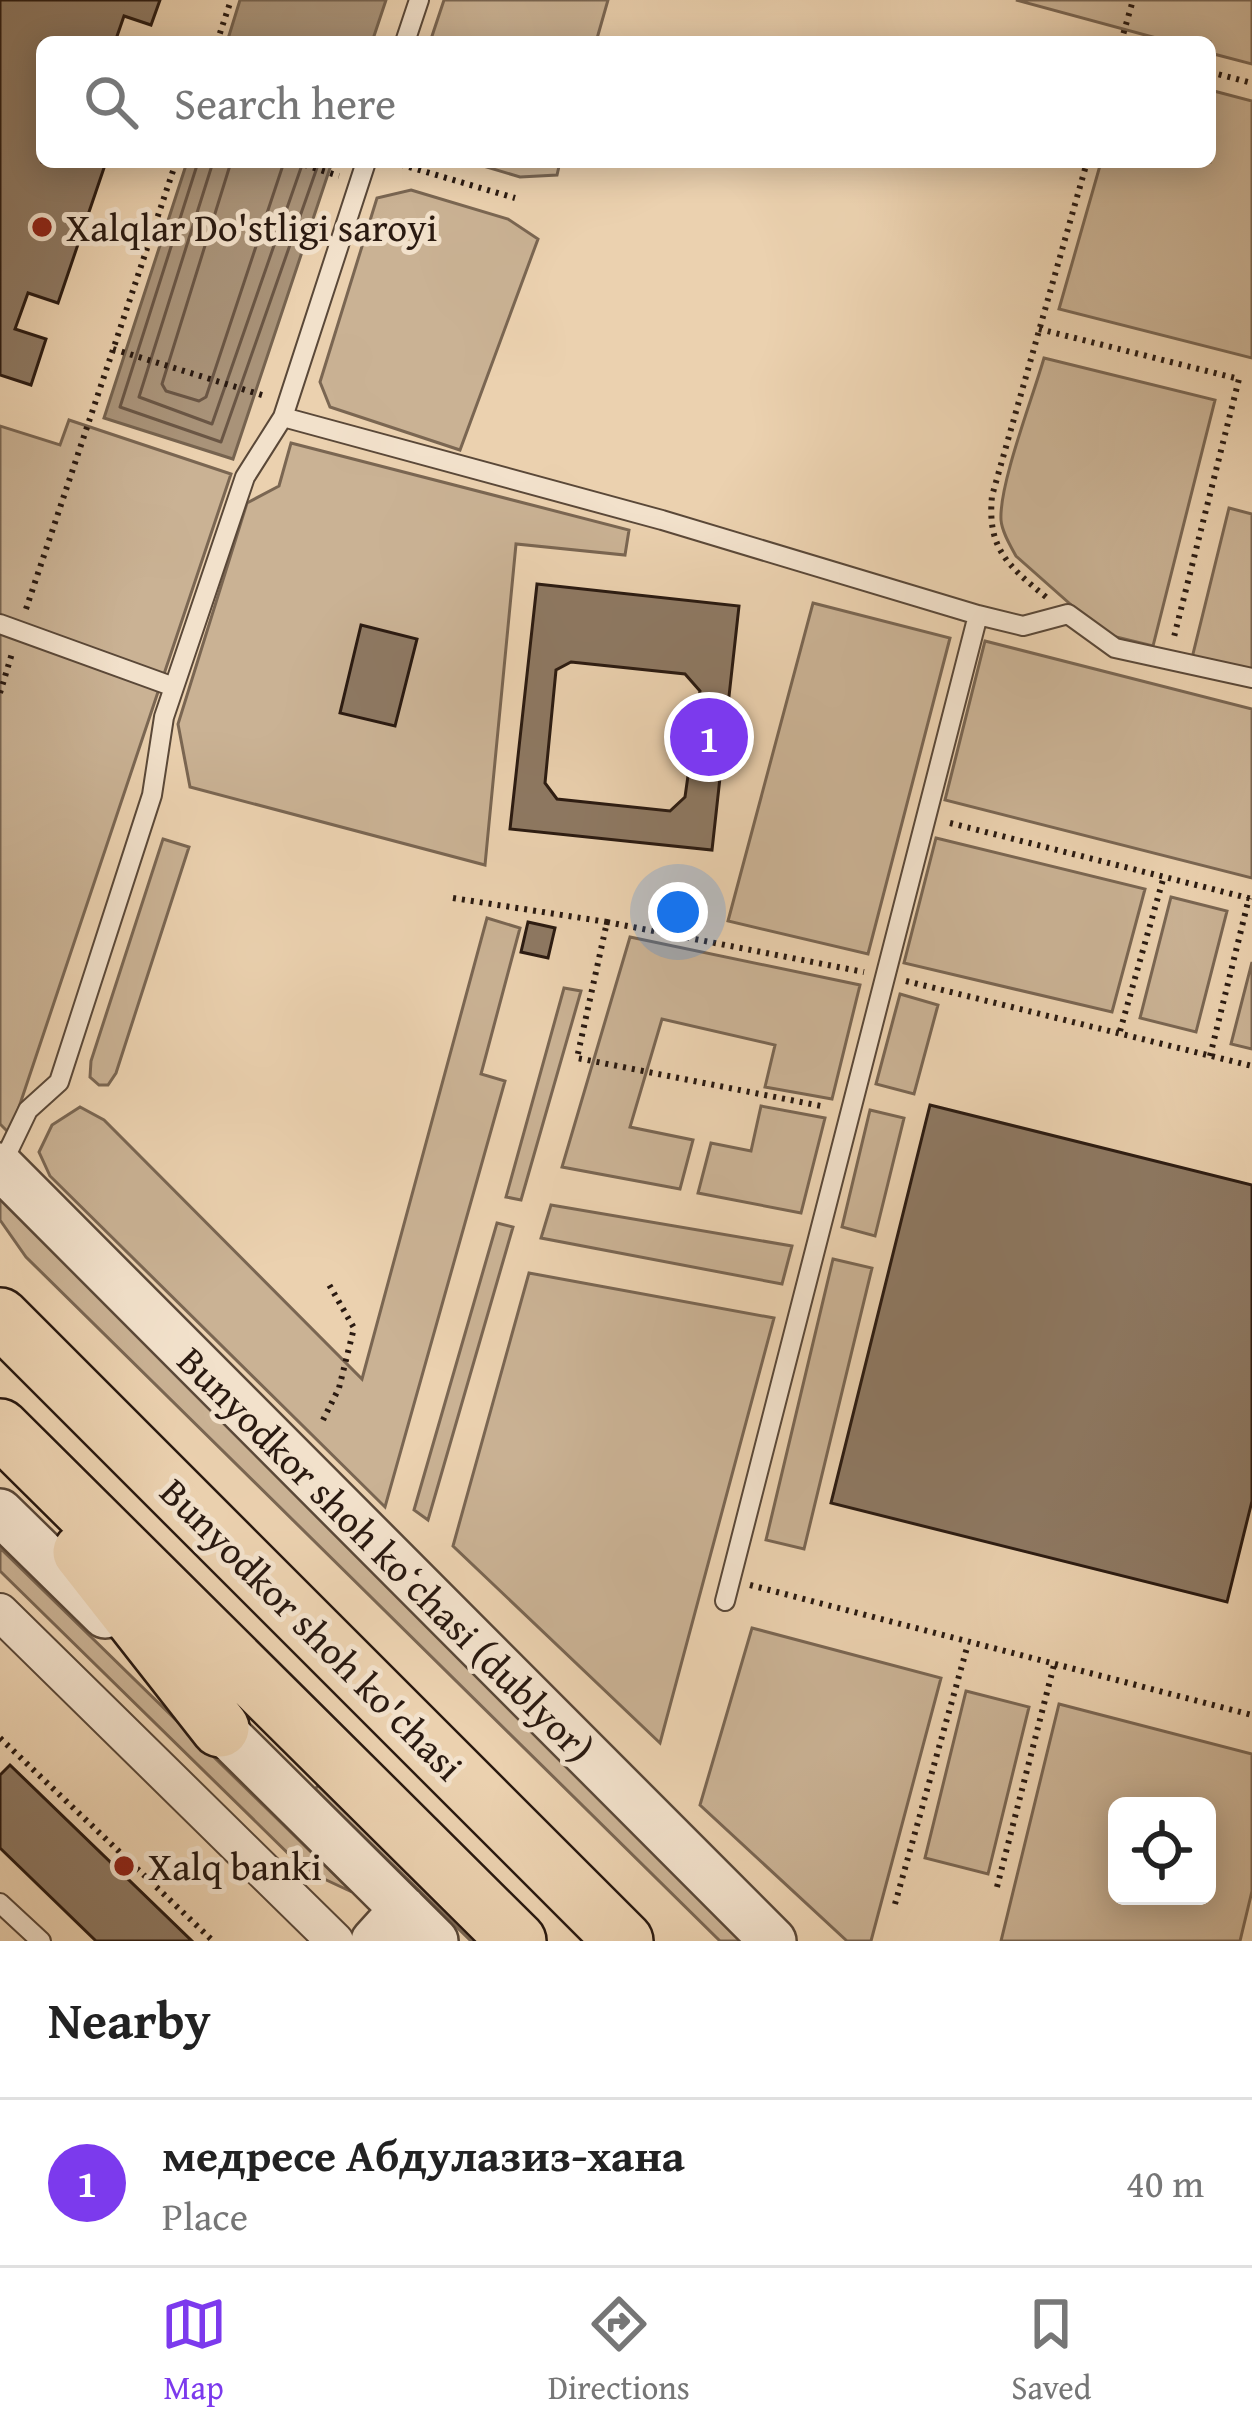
<!DOCTYPE html>
<meta charset="utf-8">
<style>
body{margin:0;font-family:"Gentium Book Plus",serif;background:#f2f2f2;color:#222}
.controls{position:absolute;right:36px;bottom:36px;display:grid;overflow:hidden;border-radius:18px;box-shadow:0 6px 30px #0003}
.controls button{width:108px;height:108px;display:grid;place-items:center;padding:0;border:0;border-bottom:3px solid #e0e0e0;background:#fff;color:#222;font:60px sans-serif}
.you{position:absolute;left:678px;top:912px;width:42px;height:42px;margin:-30px;border:9px solid #fff;border-radius:50%;background:#1a73e8;box-shadow:0 0 0 18px #1a73e833}
.badge{display:grid;place-items:center;width:78px;height:78px;border-radius:50%;background:#7c3aed;color:#fff;font-size:39px;font-weight:700}
.pin{position:absolute;translate:-50% -50%;border:6px solid #fff;box-shadow:0 3px 12px #0006}
.list{margin:0;padding:0;list-style:none}
h2{display:flex;justify-content:space-between;align-items:center;height:156px;margin:0;padding:0 48px;font-size:51px}
h2 small{font-size:39px;font-weight:400;color:#767676}
.list li{display:grid;grid-template-columns:78px 1fr auto;gap:36px;align-items:center;box-sizing:border-box;height:168px;padding:0 48px;border-top:3px solid #e0e0e0}
.list b{display:block;font-size:45px;white-space:nowrap}
.list p{margin:0;font-size:39px;white-space:nowrap;color:#767676}
.list em{font-size:39px;font-style:normal;color:#767676}
.icon{flex:none;width:66px;height:66px;fill:none;stroke:currentColor;stroke-width:2;stroke-linecap:round;stroke-linejoin:round}
.map{position:relative;flex:none;width:1252px;height:1941px;overflow:hidden}
.search{position:absolute;background:#fff;box-shadow:0 6px 30px #0003;left:36px;right:36px;top:36px;height:132px;display:flex;align-items:center;gap:30px;box-sizing:border-box;padding:0 42px;border-radius:18px;color:#767676;font-size:45px}
.sheet{height:324px;background:#fff}
nav{display:flex;justify-content:space-around;align-items:center;box-sizing:border-box;height:168px;border-top:3px solid #e0e0e0;background:#fff;font-size:33px;color:#767676}
nav a{display:grid;justify-items:center;gap:6px}
nav .on{color:#7c3aed}
.map>svg:first-child{display:block}
.green{fill:#cab294;stroke:#7a6652;stroke-width:3;fill-rule:evenodd}
.water{fill:#a99379;stroke:#76634f;stroke-width:3}
.lines{fill:none;stroke-linecap:round;stroke-linejoin:round}
.shore{stroke:#6a5645;stroke-width:3}
.building{fill:#8e7963;stroke:#2a1a11;stroke-width:3;fill-rule:evenodd}
.service-casing{stroke:#5a4838;stroke-width:22}
.minor-casing{stroke:#5a4838;stroke-width:40}
.tertiary-casing{stroke:#5a4838;stroke-width:50}
.primary-casing{stroke:#2a1a11;stroke-width:62}
.path{stroke:#2a1a11;stroke-width:6;stroke-dasharray:3 6;stroke-linecap:butt}
.service{stroke:#f2e1cb;stroke-width:18}
.minor{stroke:#f2e1cb;stroke-width:36}
.tertiary{stroke:#f2e1cb;stroke-width:45}
.primary{stroke:#ebd1af;stroke-width:57}
.poi-dot{fill:#8f2418;stroke:#f2e1cb;stroke-width:4.5}
.labels{text-anchor:middle;stroke-width:10;stroke-linejoin:round;paint-order:stroke}
.poi-label{font-size:39px;fill:#2a1a11;stroke:#f2e1cb;text-anchor:start}
.street-label{font-size:39px;fill:#2a1a11;stroke:#f2e1cb}
</style>
<div class="map">
<svg width="1252" height="1941" viewBox="0 0 1252 1941">
<rect width="100%" height="100%" fill="#ebd1af"/>
<filter id="stains"><feTurbulence type="fractalNoise" baseFrequency=".00167" numOctaves="4"/><feColorMatrix values="0 0 0 0 .2 0 0 0 0 .09 0 0 0 0 .02 0 0 0 .5 -.17"/></filter>
<radialGradient id="worn" r=".72"><stop offset=".6" stop-color="#630" stop-opacity="0"/><stop offset="1" stop-color="#630" stop-opacity=".3"/></radialGradient>
<path class="green" d="M444,0h164l-12,42h-166z
M1016,0h236v64l-42,-11v-11h-39z
M1210,90l42,11v257l-193,-49 42,-147h109z
M470,162h90l-3,13 -37,2z
M411,190l97,29 30,20 -78,211 -130,-43 -10,-25 57,-184z
M1044,358l171,42 -62,246 -49,-12 -88,-78c-6,-11 -14,-24 -15,-36 -2,-36 32,-123 43,-162z
M69,420l162,54 -221,660 -10,-10v-698l60,19z
M291,443l338,87 -4,25 -109,-11 -31,321 -295,-78 -12,-63 69,-221 32,-17z
M1229,508l23,6v156l-60,-12z
M813,603l137,35 -82,316 -140,-33z
M985,641l267,68v169l-307,-78z
M936,838l209,51 -33,123 -208,-49z
M163,839l26,8 -73,226 -8,12h-9l-9,-8 1,-16z
M1171,897l56,14 -31,121 -56,-14z
M487,918l33,10 -39,146 24,7 -120,426 -335,-331 -11,-24 13,-27 28,-18 24,13 258,259z
M630,937l230,48 -28,114 -67,-12 10,-42 -113,-26 -32,108 63,13 -13,49 -118,-22z
M1252,962v87l-21,-5z
M564,988l17,3 -60,209 -15,-3z
M900,994l38,11 -24,89 -38,-10z
M761,1106l64,12 -24,95 -103,-20 13,-50 40,8z
M870,1110l34,8 -29,118 -33,-9z
M0,1195l753,746h-33l-694,-684 -26,-37z
M551,1205l241,41 -10,38 -241,-46z
M497,1223l16,4 -85,293 -14,-10z
M833,1259l39,9 -68,281 -38,-9z
M529,1273l245,45 -114,425 -207,-197z
M0,1548l352,344 -47,-22 -305,-299z
M752,1628l189,50 -70,263h-24l-147,-136z
M966,1691l63,16 -41,167 -63,-16z
M1059,1704l193,50v137l-12,50h-239zM1117,1806h90v90h-90z
M326,1778l166,163h-21l-156,-152z"/>
<path class="water" d="M240,0h146l-14,42h-145z
M187,162h145l-99,297 -129,-41z"/>
<g class="lines">
<path class="shore" d="M198,162l-78,245 101,35 98,-280
M213,162l-74,235 73,27 91,-262
M231,162l-69,222 4,7 33,10 7,-4 78,-235"/>
</g>
<path class="building" d="M0,0h160l-9,25 -27,-9 -9,26h-73v120h64l-48,141 -30,-10 -13,36 31,10 -15,46 -31,-10z
M537,584l202,22 -27,244 -202,-21zM571,662l114,12 15,17 -15,106 -15,14 -113,-12 -12,-16 11,-113z
M361,625l56,14 -22,87 -55,-13z
M528,922l27,6 -7,30 -27,-6z
M930,1105l322,80v316l-25,101 -396,-99z
M10,1765l182,176h-96l-96,-93v-73z"/>
<g class="lines">
<defs>
<path id="service" d="M405,42l14,-42
M283,417l379,103 316,95 -253,986
M978,615l45,11 45,-12 47,34 137,30
M0,624l174,63
M2,1164l26,-54 31,-28 93,-287 12,-78 81,-240 38,-60 83,-255
M0,1903l41,38"/>
<path id="minor" d="M0,1612l335,329"/>
<path id="tertiary" d="M0,1166l773,775
M0,1512l105,103
M199,1707l236,234
M374,1941l29,-32"/>
<path id="primary" d="M0,1317l624,624
M0,1428l517,513
M82,1552l138,176"/>
</defs>
<use href="#service" class="service-casing"/>
<use href="#minor" class="minor-casing"/>
<use href="#tertiary" class="tertiary-casing"/>
<use href="#primary" class="primary-casing"/>
<path class="path" d="M217,42l14,-42
M1121,42l12,-42
M1210,72l42,11
M296,162l43,14
M392,162l123,36
M1039,329l200,50 -65,258
M113,349l152,47
M1046,597c-39,-32 -59,-49 -54,-101l95,-334
M26,609l150,-447
M0,693l13,-43
M950,823l302,76
M453,898l154,24 -30,136 249,49
M607,922l257,50
M906,981l346,85
M1120,1031l44,-155
M1210,1056l39,-158
M323,1420l16,-32 15,-60 -27,-47
M750,1585l502,130
M0,1738l213,203
M997,1887l57,-222
M895,1904l73,-260"/>
<use href="#service" class="service"/>
<use href="#minor" class="minor"/>
<use href="#tertiary" class="tertiary"/>
<use href="#primary" class="primary"/>
</g>
<g class="poi-dot">
<circle cx="42" cy="227" r="12"/>
<circle cx="124" cy="1866" r="12"/>
</g>
<g class="labels">
<g class="poi-label">
<text x="66" y="241">Xalqlar Do'stligi saroyi</text>
<text x="148" y="1880">Xalq banki</text>
</g>
<g class="street-label">
<text transform="translate(386 1554) rotate(45)" y="14">Bunyodkor shoh koʻchasi (dublyor)</text>
<text transform="translate(312 1629) rotate(45)" y="14">Bunyodkor shoh ko'chasi</text>
</g>
</g>
<rect width="100%" height="100%" filter="url(#stains)"/>
<rect width="100%" height="100%" fill="url(#worn)"/>
</svg>
<div class="controls">
<button><svg class="icon" aria-label="locate" viewBox="0 0 24 24"><circle cx="12" cy="12" r="6"/><path d="M12 2v4M12 18v4M2 12h4M18 12h4"/></svg></button>
</div>
<div class="you"></div>
<div class="pin badge" style="left:709px;top:737px">1</div>
<div class="search"><svg class="icon" aria-label="search" viewBox="0 0 24 24"><circle cx="10" cy="10" r="6"/><path d="M15 15l6 6"/></svg>Search here</div>
</div>
<section class="sheet">
<h2>Nearby<small></small></h2>
<ul class="list">
<li><span class="badge">1</span><div><b>медресе Абдулазиз-хана</b><p>Place</p></div><em>40 m</em></li>
</ul>
</section>
<nav>
<a class="on"><svg class="icon" aria-label="map" viewBox="0 0 24 24"><path d="M3 6l6-2 6 2 6-2v14l-6 2-6-2-6 2zM9 4v14M15 6v14"/></svg>Map</a>
<a><svg class="icon" aria-label="directions" viewBox="0 0 24 24"><path d="M12 3l9 9-9 9-9-9zM9 14v-3h6M13 9l2 2-2 2"/></svg>Directions</a>
<a><svg class="icon" aria-label="saved" viewBox="0 0 24 24"><path d="M7 4h10v16l-5-4-5 4z"/></svg>Saved</a>
</nav>
